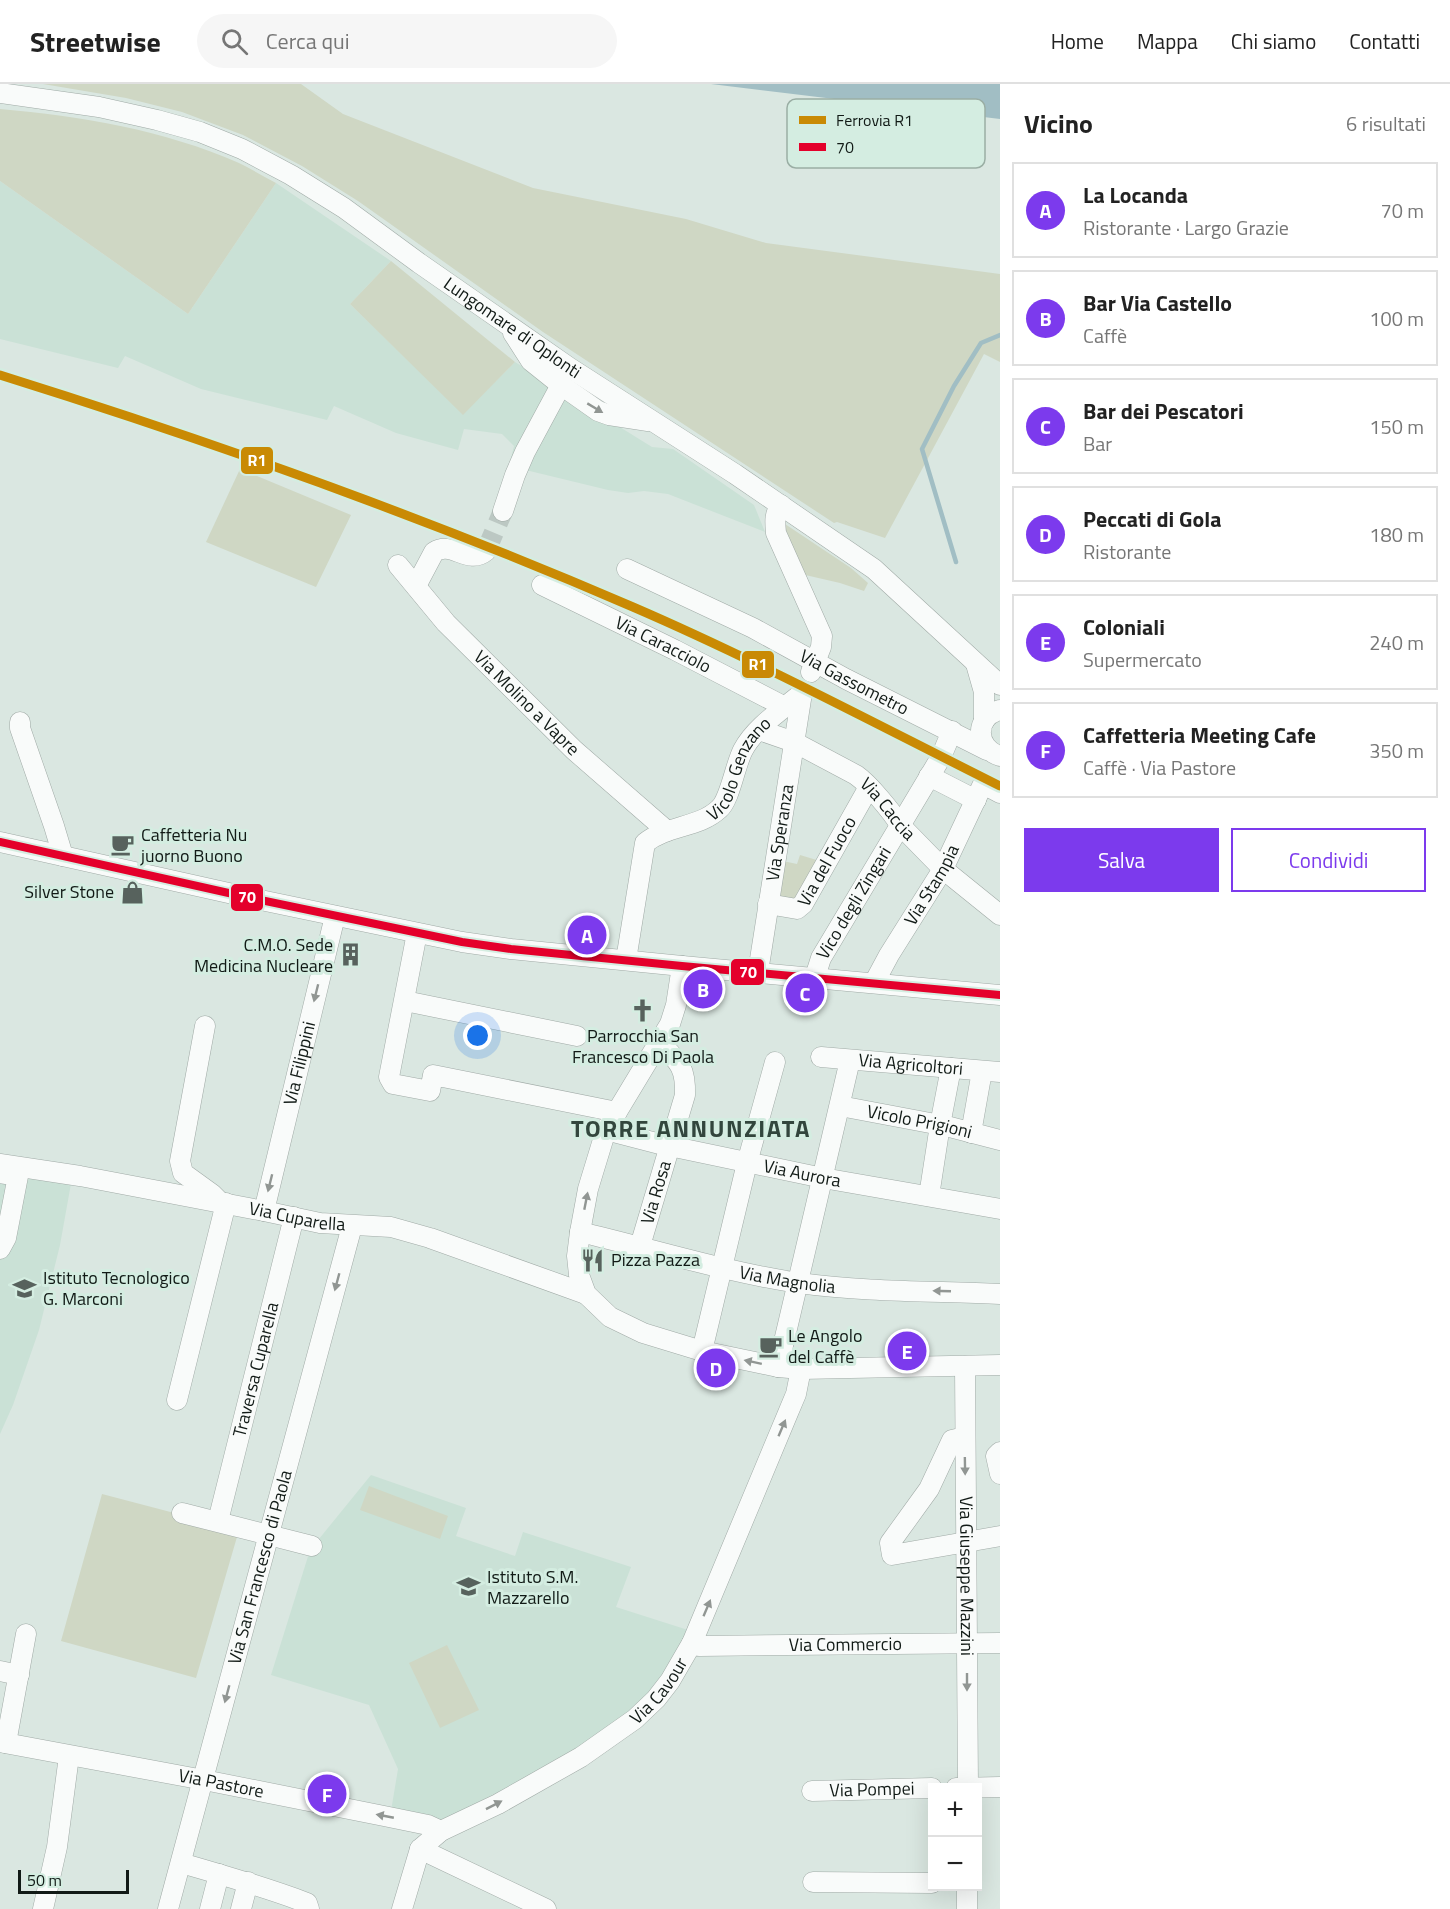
<!DOCTYPE html>
<html lang="it">
<meta charset="utf-8">
<style>
body{margin:0;font-family:"Titillium Web",sans-serif;background:#f6f6f6;color:#222}
.controls{position:absolute;right:18px;bottom:18px;display:grid;overflow:hidden;border-radius:0px;box-shadow:0 6px 24px #0002}
.controls button{width:54px;height:54px;display:grid;place-items:center;padding:0;border:0;border-bottom:2px solid #e0e0e0;background:#fff;color:#222;font:30px sans-serif}
.scale{position:absolute;left:18px;bottom:15px;width:111px;box-sizing:border-box;padding-left:6px;border:3px solid #111a16;border-top:0;font-size:16px;line-height:21px;white-space:nowrap;color:#111a16;-webkit-text-stroke:4px #d4ede1;paint-order:stroke}
.you{position:absolute;left:478px;top:952px;width:21px;height:21px;margin:-15px;border:4px solid #fff;border-radius:50%;background:#1a73e8;box-shadow:0 0 0 9px #1a73e833}
.badge{display:grid;place-items:center;width:39px;height:39px;border-radius:50%;background:#7c3aed;color:#fff;font-size:20px;font-weight:700}
.pin{position:absolute;translate:-50% -50%;border:3px solid #fff;box-shadow:0 2px 6px #0006}
.list{margin:0;padding:0;list-style:none}
h2{display:flex;justify-content:space-between;align-items:center;height:78px;margin:0;padding:0 24px;font-size:26px}
h2 small{font-size:20px;font-weight:400;color:#767676}
.list li{display:grid;grid-template-columns:39px 1fr auto;gap:18px;align-items:center;box-sizing:border-box;height:96px;margin:0 12px 12px;padding:0 12px;border:2px solid #e0e0e0;border-radius:0px}
.list b{display:block;font-size:22px;white-space:nowrap}
.list p{margin:0;font-size:20px;white-space:nowrap;color:#767676}
.list em{font-size:20px;font-style:normal;color:#767676}
.actions{display:flex;gap:12px;padding:18px 24px}
.actions a{flex:1;padding:14px 0;border:2px solid #7c3aed;border-radius:0px;text-align:center;font-size:21px;color:#7c3aed}
.actions .main{background:#7c3aed;color:#fff}
.icon{flex:none;width:33px;height:33px;fill:none;stroke:currentColor;stroke-width:2;stroke-linecap:round;stroke-linejoin:round}
.map{position:relative;flex:none;width:1000px;height:1825px;overflow:hidden}
header{display:flex;align-items:center;gap:36px;box-sizing:border-box;height:84px;padding:0 30px;background:#fff;border-bottom:2px solid #e0e0e0}
header strong{font-size:28px}
nav{display:flex;gap:33px;margin-inline-start:auto;font-size:21px}
.search{width:420px;height:54px;background:#f6f6f6;display:flex;align-items:center;gap:15px;box-sizing:border-box;padding:0 21px;border-radius:33px;color:#767676;font-size:22px}
main{display:flex}
aside{flex:1;background:#fff}
.map>svg:first-child{display:block}
.built{fill:#cae1d6}
.green{fill:#cfd7c4}
.water{fill:#a1bec4}
.lines{fill:none;stroke-linecap:round;stroke-linejoin:round}
.stream{stroke:#a1bec4;stroke-width:4.5}
.minor-tunnel{stroke:#bcc8c3;stroke-width:20;stroke-dasharray:20 10;stroke-linecap:butt}
.minor-casing{stroke:#a0aaa6;stroke-width:21}
.minor{stroke:#f9fbfa;stroke-width:20}
.bus-1-casing{stroke:#d4ede1;stroke-width:12}
.bus-1{stroke:#e4002b;stroke-width:8}
.rail-1-casing{stroke:#d4ede1;stroke-width:14}
.rail-1{stroke:#c98a04;stroke-width:9}
.oneway{fill:#919693}
.labels{text-anchor:middle;stroke-width:6;stroke-linejoin:round;paint-order:stroke}
.street-label{font-size:18px;fill:#111a16;stroke:#d4ede1}
.poi-label{font-size:18px;fill:#111a16;stroke:#d4ede1;text-anchor:start}
.district-label{font-size:24px;font-weight:bold;letter-spacing:1.5px;fill:#32463d;stroke:#d4ede1}
.key{fill:#d4ede1;stroke:#9aaea4;stroke-width:1.5}
.key-label{font-size:16px;fill:#111a16}
.line-badge{stroke:#d4ede1;stroke-width:2}
.badge-label{font-size:16px;text-anchor:middle;font-weight:bold;fill:#fff}
</style>
<header>
<strong>Streetwise</strong>
<div class="search"><svg class="icon" aria-label="search" viewBox="0 0 24 24"><circle cx="10" cy="10" r="6"/><path d="M15 15l6 6"/></svg>Cerca qui</div>
<nav><a>Home</a><a>Mappa</a><a>Chi siamo</a><a>Contatti</a></nav>
</header>
<main>
<div class="map">
<svg width="1000" height="1825" viewBox="0 0 1000 1825">
<rect width="100%" height="100%" fill="#dae7e1"/>
<path class="built" d="M0,97l188,133 88,-131 115,78 -41,43 113,110 52,-52 137,85 21,2 81,56 11,27 -97,-38 -24,-3 -16,2 -20,-3 -99,-24 5,-20 -12,-12 -38,-5 -6,21 -62,-17 -62,-27 -7,14 -126,-31 -76,-33 -7,12 -118,-29z
M0,1083l72,11 -12,67 -21,85 -26,75 -13,29z
M371,1391l95,33 -10,28 59,20 8,-24 108,35 -15,40 72,23 -14,28 -23,33 -28,28 -79,50 -102,52 -51,-10 7,-42 -29,-64 -98,-30 39,-125z"/>
<path class="green" d="M43,0h258l42,30 190,74 153,31 80,24 234,31v88l-16,-8 -99,184 -48,-16 -3,1 -291,-191 -185,-131 -56,-35 -59,-31 -61,-23 -56,-14z
M0,25c81,7 164,21 239,54 12,6 24,13 37,20l-88,131 -188,-133z
M391,177l124,101 -52,53 -113,-111z
M240,385l111,46 -35,72 -110,-45z
M782,438l69,46 17,15 -4,8 -24,-8 -39,-9z
M800,771l20,6 -24,44 -23,-3 5,-42 19,4z
M369,1402l79,30 -8,23 -80,-29z
M102,1410l137,36 -43,148 -135,-37z
M447,1561l32,65 -39,18 -31,-65z"/>
<path class="water" d="M711,0h289v35z"/>
<g class="lines">
<path class="stream" d="M956,478l-34,-113 32,-63 27,-43 19,-8"/>
<path class="minor-tunnel" d="M486,467l17,-40"/>
<defs>
<g id="minor">
<path id="s1" d="M0,9l99,14 58,13 43,12 42,17 49,26 53,33 75,55 151,105 165,106 139,95 126,116"/>
<path d="M513,249l18,28 30,24 37,26 11,4 39,6"/>
<path d="M781,421c-7,9 -6,17 -5,28l46,103 -1,11 -10,25"/>
<path d="M503,427l12,-36 10,-23 36,-67"/>
<path id="s2" d="M398,481l48,58 128,127 93,81"/>
<path id="s3" d="M627,485l126,59 93,51 141,71"/>
<path id="s4" d="M542,501l133,65 110,57"/>
<path d="M416,502l18,-34c18,-12 34,14 52,-1"/>
<path d="M976,580l8,28v29"/>
<path d="M1000,626c-26,7 -25,38 0,46"/>
<path d="M20,638v6l34,98 9,30"/>
<path id="s5" d="M759,646l35,12 62,33c13,9 36,37 44,50l43,44 57,46"/>
<path d="M929,692l47,24"/>
<path d="M0,758l251,56 211,44 49,7 171,17 318,29"/>
<path id="s6" d="M768,820l29,5 6,-5 66,-117"/>
<path d="M417,849l-28,144 4,7 37,7 3,-16 184,37"/>
<path id="s7" d="M626,876l19,-117c22,-18 54,-15 74,-34 11,-9 16,-44 24,-59 12,-23 39,-40 59,-57"/>
<path d="M682,882l-6,39 -6,19 -64,106 -18,59 -8,43 -3,24 2,19 7,19 24,23 33,16 59,18 76,16 23,2 199,-4"/>
<path id="s8" d="M758,888l44,-279"/>
<path id="s9" d="M815,893l6,-19 120,-201 11,-26"/>
<path id="s10" d="M874,899l15,-28 54,-86 40,-85 17,9"/>
<path d="M405,917l172,35"/>
<path d="M205,942l-25,135 3,12 29,21 6,6"/>
<path id="s11" d="M821,973l179,15"/>
<path id="s12" d="M840,1022l106,20 54,14"/>
<path id="s13" d="M606,1046l54,14 163,34 177,31"/>
<path d="M971,1049l11,-62"/>
<path id="s14" d="M0,1080l80,12 184,35 56,12 71,4 39,11 156,56"/>
<path d="M0,1089l18,3 -12,62 -6,11"/>
<path d="M929,1112l11,-71 11,-57"/>
<path id="s15" d="M264,1127l71,-295"/>
<path id="s16" d="M580,1148c72,17 145,40 219,51 66,9 134,8 201,11"/>
<path id="s17" d="M640,1162l45,-151c1,-29 -7,-34 -26,-53"/>
<path d="M702,1267l45,-188 28,-101"/>
<path id="s18" d="M965,1282l3,422"/>
<path d="M778,1283l72,-307"/>
<path d="M177,1316l49,-197"/>
<path d="M965,1353l-13,3 -23,49 -39,54 2,12 108,-19"/>
<path d="M1000,1368l-4,4 4,18"/>
<path d="M182,1429l130,33"/>
<path id="s19" d="M218,1437l76,-304"/>
<path id="s20" d="M692,1559l7,3 301,-3"/>
<path d="M0,1587l19,4"/>
<path id="s21" d="M0,1658l204,38 180,36 44,9 13,6"/>
<path d="M6,1659l20,-109"/>
<path d="M956,1704l44,-1"/>
<path id="s22" d="M812,1707l120,-3"/>
<path d="M420,1765l126,60"/>
<path d="M181,1779c42,12 84,24 126,40l2,6"/>
<path d="M813,1798l119,1"/>
<path d="M43,1825l14,-62 12,-91"/>
<path id="s23" d="M168,1825l184,-683"/>
<path d="M210,1825l9,-35"/>
<path d="M241,1825l7,-27"/>
<path id="s24" d="M402,1825l18,-60 21,-18 57,-27 83,-47 54,-38 21,-20 14,-18 22,-38 96,-230 8,-19 5,-25"/>
<path d="M967,1825v-23"/>
</g>
</defs>
<use href="#minor" class="minor-casing"/>
<use href="#minor" class="minor"/>
<defs>
<path id="bus-1" d="M0,758l251,56 211,44 49,7 171,17 318,29"/>
</defs>
<use href="#bus-1" class="bus-1-casing"/>
<use href="#bus-1" class="bus-1"/>
<defs>
<path id="rail-1" d="M0,291c214,67 427,143 633,232 125,54 245,118 367,179"/>
</defs>
<use href="#rail-1" class="rail-1-casing"/>
<use href="#rail-1" class="rail-1"/>
</g>
<defs><path id="oneway-solid" d="M-6-.8H1V-3.2L6.5 0L1 3.2V.8H-6Z" transform="scale(1.5)"/></defs>
<g class="oneway">
<use href="#oneway-solid" transform="translate(595 324) rotate(31)"/>
<use href="#oneway-solid" transform="translate(316 909) rotate(104)"/>
<use href="#oneway-solid" transform="translate(270 1099) rotate(104)"/>
<use href="#oneway-solid" transform="translate(586 1117) rotate(-79)"/>
<use href="#oneway-solid" transform="translate(337 1198) rotate(105)"/>
<use href="#oneway-solid" transform="translate(942 1207) rotate(-178)"/>
<use href="#oneway-solid" transform="translate(753 1278) rotate(-168)"/>
<use href="#oneway-solid" transform="translate(782 1344) rotate(-67)"/>
<use href="#oneway-solid" transform="translate(965 1382) rotate(89)"/>
<use href="#oneway-solid" transform="translate(707 1524) rotate(-67)"/>
<use href="#oneway-solid" transform="translate(967 1598) rotate(90)"/>
<use href="#oneway-solid" transform="translate(227 1610) rotate(105)"/>
<use href="#oneway-solid" transform="translate(494 1721) rotate(-27)"/>
<use href="#oneway-solid" transform="translate(385 1732) rotate(-169)"/>
</g>
<defs>
<symbol id="cafe-bare" viewBox="-9 -9 18 18"><path d="M-5.5-4.5H6V0H3Q3 3.5 0 3.5H-2.5Q-5.5 3.5-5.5 0ZM3-3.2v2h1.7v-2ZM-6 4.5H4V6H-6Z" fill="#57625d" stroke="#d4ede1" stroke-width="2.5" paint-order="stroke"/></symbol>
<symbol id="shop-bare" viewBox="-9 -9 18 18"><path d="M-5-2.5h2.3a2.7 3.5 0 0 1 5.4 0H5L5.5 6h-11ZM-1.5-2.5h3a1.5 2.3 0 0 0-3 0Z" fill="#57625d" stroke="#d4ede1" stroke-width="2.5" paint-order="stroke"/></symbol>
<symbol id="building-bare" viewBox="-9 -9 18 18"><path d="M-4-6H4V6H1V3H-1V6H-4ZM-2.5-4.3h1.7v1.8h-1.7ZM.8-4.3h1.7v1.8H.8ZM-2.5-1h1.7V.8h-1.7ZM.8-1h1.7V.8H.8Z" fill="#57625d" stroke="#d4ede1" stroke-width="2.5" paint-order="stroke"/></symbol>
<symbol id="church-bare" viewBox="-9 -9 18 18"><path d="M-1.2-6h2.4v3.5h3.3v2.4h-3.3V6h-2.4V-.1h-3.3v-2.4h3.3Z" fill="#57625d" stroke="#d4ede1" stroke-width="2.5" paint-order="stroke"/></symbol>
<symbol id="restaurant-bare" viewBox="-9 -9 18 18"><path d="M-5-6h1v4h1v-4h1v4h1v-4h1v5L-1.5 .5V6h-2V.5L-5-1ZM5-6V6H3V1.5H1.5Q1.5-4 5-6Z" fill="#57625d" stroke="#d4ede1" stroke-width="2.5" paint-order="stroke"/></symbol>
<symbol id="school-bare" viewBox="-9 -9 18 18"><path d="M0-5L7-2L0 1L-7-2ZM-4 1L0 2.5L4 1V4Q0 6-4 4Z" fill="#57625d" stroke="#d4ede1" stroke-width="2.5" paint-order="stroke"/></symbol>
</defs>
<g fill-rule="evenodd">
<use href="#cafe-bare" x="106" y="744" width="33" height="33"/>
<use href="#shop-bare" x="116" y="792" width="33" height="33"/>
<use href="#building-bare" x="334" y="854" width="33" height="33"/>
<use href="#church-bare" x="626" y="910" width="33" height="33"/>
<use href="#restaurant-bare" x="576" y="1160" width="33" height="33"/>
<use href="#school-bare" x="8" y="1188" width="33" height="33"/>
<use href="#cafe-bare" x="754" y="1246" width="33" height="33"/>
<use href="#school-bare" x="452" y="1486" width="33" height="33"/>
</g>
<g class="labels">
<g class="street-label">
<text dy="6" stroke="none"><textPath href="#s1" startOffset="574">Lungomare di Oplonti</textPath></text>
<text dy="6" stroke="none"><textPath href="#s4" startOffset="135">Via Caracciolo</textPath></text>
<text dy="6" stroke="none"><textPath href="#s3" startOffset="254">Via Gassometro</textPath></text>
<text dy="6" stroke="none"><textPath href="#s2" startOffset="189">Via Molino a Vapre</textPath></text>
<text dy="6" stroke="none"><textPath href="#s7" startOffset="246">Vicolo Genzano</textPath></text>
<text dy="6" stroke="none"><textPath href="#s5" startOffset="154">Via Caccia</textPath></text>
<text dy="6" stroke="none"><textPath href="#s8" startOffset="141">Via Speranza</textPath></text>
<text dy="6" stroke="none"><textPath href="#s6" startOffset="86">Via del Fuoco</textPath></text>
<text dy="6" stroke="none"><textPath href="#s10" startOffset="114">Via Stampia</textPath></text>
<text dy="6" stroke="none"><textPath href="#s9" startOffset="84">Vico degli Zingari</textPath></text>
<text dy="6" stroke="none"><textPath href="#s15" startOffset="152">Via Filippini</textPath></text>
<text dy="6" stroke="none"><textPath href="#s11" startOffset="90">Via Agricoltori</textPath></text>
<text dy="6" stroke="none"><textPath href="#s12" startOffset="81">Vicolo Prigioni</textPath></text>
<text dy="6" stroke="none"><textPath href="#s13" startOffset="201">Via Aurora</textPath></text>
<text dy="6" stroke="none"><textPath href="#s17" startOffset="56">Via Rosa</textPath></text>
<text dy="6" stroke="none"><textPath href="#s14" startOffset="302">Via Cuparella</textPath></text>
<text dy="6" stroke="none"><textPath href="#s16" startOffset="213">Via Magnolia</textPath></text>
<text dy="6" stroke="none"><textPath href="#s19" startOffset="156">Traversa Cuparella</textPath></text>
<text dy="6" stroke="none"><textPath href="#s23" startOffset="354">Via San Francesco di Paola</textPath></text>
<text dy="6" stroke="none"><textPath href="#s18" startOffset="210">Via Giuseppe Mazzini</textPath></text>
<text dy="6" stroke="none"><textPath href="#s20" startOffset="154">Via Commercio</textPath></text>
<text dy="6" stroke="none"><textPath href="#s24" startOffset="352">Via Cavour</textPath></text>
<text dy="6" stroke="none"><textPath href="#s21" startOffset="225">Via Pastore</textPath></text>
<text dy="6" stroke="none"><textPath href="#s22" startOffset="60">Via Pompei</textPath></text>
</g>
<g class="poi-label">
<text x="141" y="757">Caffetteria Nu<tspan x="141" dy="21">juorno Buono</tspan></text>
<text x="114" y="814" text-anchor="end">Silver Stone</text>
<text x="333" y="867" text-anchor="end">C.M.O. Sede<tspan x="333" dy="21">Medicina Nucleare</tspan></text>
<text x="643" y="958" text-anchor="middle">Parrocchia San<tspan x="643" dy="21">Francesco Di Paola</tspan></text>
<text x="611" y="1182">Pizza Pazza</text>
<text x="43" y="1200">Istituto Tecnologico<tspan x="43" dy="21">G. Marconi</tspan></text>
<text x="788" y="1258">Le Angolo<tspan x="788" dy="21">del Caffè</tspan></text>
<text x="487" y="1499">Istituto S.M.<tspan x="487" dy="21">Mazzarello</tspan></text>
</g>
<g class="district-label">
<text x="691" y="1053">TORRE ANNUNZIATA</text>
</g>
</g>
<rect x="787" y="15" width="198" height="69" rx="9" class="key"/>
<rect x="799" y="32" width="27" height="8" fill="#c98a04"/>
<rect x="799" y="59" width="27" height="8" fill="#e4002b"/>
<g class="key-label">
<text x="836" y="42">Ferrovia R1</text>
<text x="836" y="69">70</text>
</g>
<g class="line-badge">
<rect x="240" y="362" width="34" height="29" rx="6" fill="#c98a04"/>
<rect x="741" y="566" width="34" height="29" rx="6" fill="#c98a04"/>
<rect x="230" y="799" width="34" height="29" rx="6" fill="#e4002b"/>
<rect x="730" y="874" width="35" height="28" rx="6" fill="#e4002b"/>
</g>
<g class="badge-label">
<text x="257" y="382">R1</text>
<text x="758" y="586">R1</text>
<text x="247" y="819">70</text>
<text x="748" y="894">70</text>
</g>
</svg>
<div class="controls">
<button>+</button>
<button>−</button>
</div>
<div class="scale">50 m</div>
<div class="you"></div>
<div class="pin badge" style="left:587px;top:851px">A</div>
<div class="pin badge" style="left:703px;top:905px">B</div>
<div class="pin badge" style="left:805px;top:909px">C</div>
<div class="pin badge" style="left:716px;top:1284px">D</div>
<div class="pin badge" style="left:907px;top:1267px">E</div>
<div class="pin badge" style="left:327px;top:1710px">F</div>
</div>
<aside>
<h2>Vicino<small>6 risultati</small></h2>
<ul class="list">
<li><span class="badge">A</span><div><b>La Locanda</b><p>Ristorante · Largo Grazie</p></div><em>70 m</em></li>
<li><span class="badge">B</span><div><b>Bar Via Castello</b><p>Caffè</p></div><em>100 m</em></li>
<li><span class="badge">C</span><div><b>Bar dei Pescatori</b><p>Bar</p></div><em>150 m</em></li>
<li><span class="badge">D</span><div><b>Peccati di Gola</b><p>Ristorante</p></div><em>180 m</em></li>
<li><span class="badge">E</span><div><b>Coloniali</b><p>Supermercato</p></div><em>240 m</em></li>
<li><span class="badge">F</span><div><b>Caffetteria Meeting Cafe</b><p>Caffè · Via Pastore</p></div><em>350 m</em></li>
</ul>
<div class="actions"><a class="main">Salva</a><a>Condividi</a></div>
</aside>
</main>
